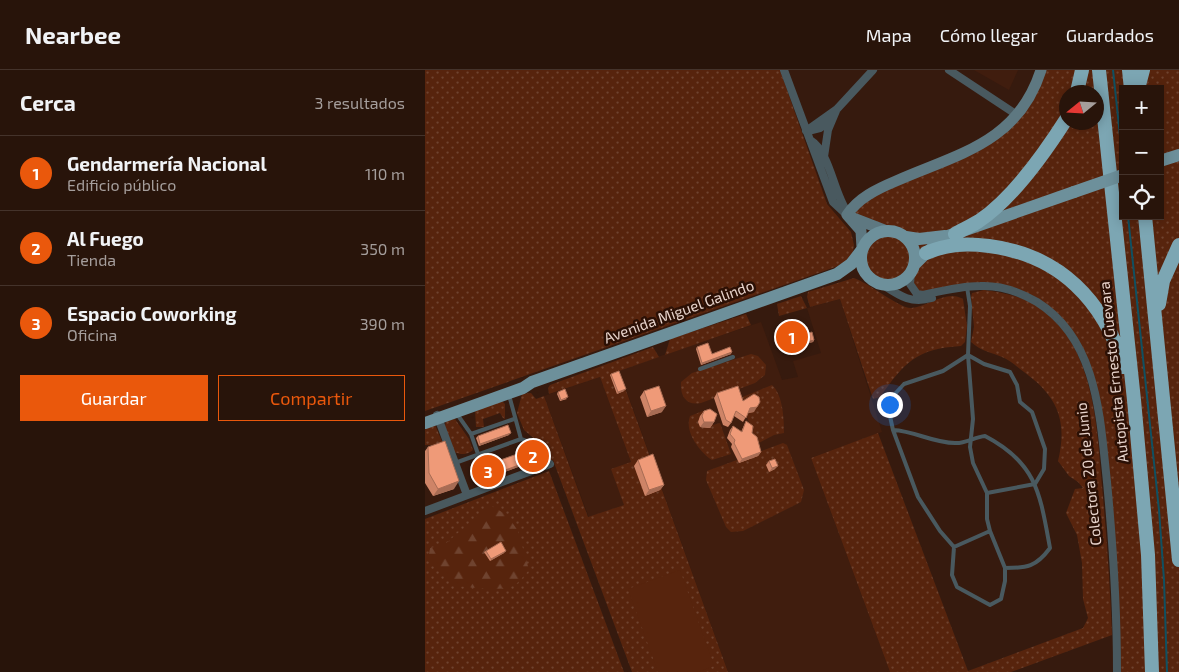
<!DOCTYPE html>
<html lang="es">
<meta charset="utf-8">
<style>
body{margin:0;font-family:"Exo 2",sans-serif;background:#342118;color:#f1f3f6}
.controls{position:absolute;right:15px;top:15px;display:grid;overflow:hidden;border-radius:0px;box-shadow:0 2px 12px #0003}
.controls button{width:45px;height:45px;display:grid;place-items:center;padding:0;border:0;border-bottom:1px solid #44332b;background:#28140a;color:#f1f3f6;font:25px sans-serif}
.compass{position:absolute;left:634px;top:15px;width:45px;height:45px;border-radius:50%;background:#28140a;box-shadow:0 2px 12px #0003;rotate:252deg}
.you{position:absolute;left:464px;top:334px;width:18px;height:18px;margin:-12px;border:4px solid #fff;border-radius:50%;background:#1a73e8;box-shadow:0 0 0 8px #1a73e833}
.badge{display:grid;place-items:center;width:32px;height:32px;border-radius:50%;background:#ea580c;color:#fff;font-size:16px;font-weight:700}
.pin{position:absolute;translate:-50% -50%;border:2px solid #fff;box-shadow:0 1px 5px #0006}
.list{margin:0;padding:0;list-style:none}
h2{display:flex;justify-content:space-between;align-items:center;height:65px;margin:0;padding:0 20px;font-size:21px}
h2 small{font-size:16px;font-weight:400;color:#a59e9c}
.list li{display:grid;grid-template-columns:32px 1fr auto;gap:15px;align-items:center;box-sizing:border-box;height:75px;padding:0 20px;border-top:1px solid #44332b}
.list b{display:block;font-size:19px;white-space:nowrap}
.list p{margin:0;font-size:16px;white-space:nowrap;color:#a59e9c}
.list em{font-size:16px;font-style:normal;color:#a59e9c}
.actions{display:flex;gap:10px;padding:15px 20px}
.actions a{flex:1;padding:11px 0;border:1px solid #ea580c;border-radius:0px;text-align:center;font-size:18px;color:#ea580c}
.actions .main{background:#ea580c;color:#fff}
.icon{flex:none;width:28px;height:28px;fill:none;stroke:currentColor;stroke-width:2;stroke-linecap:round;stroke-linejoin:round}
.map{position:relative;flex:none;width:754px;height:602px;overflow:hidden}
header{display:flex;align-items:center;gap:30px;box-sizing:border-box;height:70px;padding:0 25px;background:#28140a;border-bottom:1px solid #44332b}
header strong{font-size:24px}
nav{display:flex;gap:28px;margin-inline-start:auto;font-size:18px}
main{display:flex}
aside{flex:1;background:#28140a}
.map>svg:first-child{display:block}
.built{fill:#401d0e}
.grass{fill:url(#grass-dots);fill-rule:evenodd}
.forest{fill:url(#forest-firs)}
.garden{fill:#57240d}
.lines{fill:none;stroke-linecap:round;stroke-linejoin:round}
.stream{stroke:#0f5162;stroke-width:2}
.lane{stroke:#49595f;stroke-width:4}
.street{stroke:#49595f;stroke-width:8}
.secondary{stroke:#5e7881;stroke-width:11}
.primary{stroke:#6d909b;stroke-width:12}
.highway{stroke:#7ca6b3;stroke-width:14}
.primary-bridge{stroke:#6d909b;stroke-width:12}
.wall{fill:#ce8467}
.shaded-wall{fill:#a76c54}
.building{fill:#ef9a78;stroke:#a76c54}
.labels{text-anchor:middle;stroke-width:5;stroke-linejoin:round;paint-order:stroke}
.street-label{font-size:15px;fill:#e7d3cb;stroke:#2b1005}
</style>
<header>
<strong>Nearbee</strong>
<nav><a>Mapa</a><a>Cómo llegar</a><a>Guardados</a></nav>
</header>
<main>
<aside>
<h2>Cerca<small>3 resultados</small></h2>
<ul class="list">
<li><span class="badge">1</span><div><b>Gendarmería Nacional</b><p>Edificio público</p></div><em>110 m</em></li>
<li><span class="badge">2</span><div><b>Al Fuego</b><p>Tienda</p></div><em>350 m</em></li>
<li><span class="badge">3</span><div><b>Espacio Coworking</b><p>Oficina</p></div><em>390 m</em></li>
</ul>
<div class="actions"><a class="main">Guardar</a><a>Compartir</a></div>
</aside>
<div class="map">
<svg width="754" height="602" viewBox="0 0 754 602">
<defs>
<pattern id="grass-dots" width="8" height="8" patternUnits="userSpaceOnUse" patternTransform="scale(1.25)"><rect width="8" height="8" fill="#57240d"/><path d="M2 2h.1M6 6h.1" fill="none" stroke="#6f432f" stroke-width="1.8" stroke-linecap="round"/></pattern>
<pattern id="forest-firs" width="22" height="20" patternUnits="userSpaceOnUse" patternTransform="scale(1.25)"><rect width="22" height="20" fill="#57240d"/><path d="M5 1l3.5 6h-7zM16 11l3.5 6h-7z" fill="#6f432f"/></pattern>
</defs>
<rect width="100%" height="100%" fill="#361a0e"/>
<path class="built" d="M549,0h44l-9,20z
M415,229l42,133 -71,26 79,214h-162l-109,-302 142,-48 21,58 16,-3 -5,-16 28,-8 -14,-45z
M175,307l31,85 -7,43 -35,13 -45,-122z"/>
<path class="grass" d="M0,0h355l47,134 24,28 3,13 -2,13 -14,8 -413,145z
M616,0h138v602h-62v-39l-20,-233 -28,-70 -41,-33 -47,-11 -58,9 -11,-6c7,-64 -5,-50 -56,-69l-1,-15 147,-75zM698,19h37v127h-37zM642,22h30v30h-30z
M441 188a22 22 0 1 1 44 0a22 22 0 1 1-44 0Z
M429,208c15,5 45,30 57,30 17,-1 36,-19 52,-9l4,27 -2,16 -4,4c-45,3 -56,16 -81,51l-7,2 -33,-100 -30,8 -3,-10 1,-5z
M559,220c21,3 43,7 61,21 15,12 28,31 35,49 15,36 18,77 21,115 5,54 9,107 11,160l-101,37h-121l-79,-214 67,-25 90,238 115,-43 5,-10 -5,-19 -1,-36 -5,-28 -11,-22 9,-24 8,-1 -5,-6 -9,-6 -11,-15c10,-41 -1,-65 -34,-89 -7,-5 -14,-12 -22,-15 -12,-5 -21,-6 -31,-15l3,-15 -3,-30 1,-4z
M376,226l6,12 -28,8 -2,-12z
M321,244l5,11 -86,30 5,-16z
M228,277l6,10 -40,14 109,301h-96l-79,-212 -8,3 -8,-22 -13,-11 -7,-17 5,-19 9,-1 5,6 8,-3 44,121 36,-12 -13,-36 20,-7 -31,-85 -51,17 -1,-6 2,-3z
M326,284l7,2 8,9 -1,10 -10,8 -54,20c-15,3 -21,-7 -20,-21l11,-9z
M347,315c11,10 12,34 12,48l-10,2 -17,9 -17,-46z
M77,331l3,3v15l-2,-1 -3,-5 -17,6 1,8h-8l-1,-17z
M283,339l5,16 7,-2 11,31 -19,6c-12,-8 -28,-28 -22,-44z
M30,349l14,20 4,11c-6,5 -11,5 -19,2l-9,-26 1,-5z
M10,355l9,21 -19,-1v-17z
M358,373l4,2 17,45 -3,12 -58,29 -12,1 -5,-5 -20,-47 1,-9z
M124,401l75,201h-199v-153z"/>
<path class="forest" d="M65,435l17,10 11,16 11,39c-4,4 -9,11 -13,14 -15,10 -45,2 -62,2l-26,-25 2,-13 14,-3z"/>
<path class="garden" d="M255,500l34,96 -16,6h-40l-30,-83z"/>
<g class="lines">
<path class="stream" d="M688,0l10,94
M703,146l31,294 5,70 3,92"/>
<path class="lane" d="M542,217l3,19 -2,49 5,64 -3,28 3,16 14,30v26l3,12 15,37v13l-4,18 -11,6 -33,-18 -5,-12 2,-28 -14,-16 -22,-34 -25,-67 -5,-23 5,-11 11,-12 39,-13 25,-16 16,9 26,8 7,13 3,17 12,10 13,37 -1,20 -9,15 -48,9
M275,299l33,-12
M84,325l12,44
M32,344l14,20 7,20
M468,360c22,1 40,13 62,13 9,1 20,-6 30,-7 52,27 55,58 65,112 -14,19 -23,20 -45,20
M46,364l43,-15
M30,393l66,-24 14,5 8,23
M529,477l36,-16"/>
<path class="street" d="M359,0l49,132 14,13
M524,0l68,45
M381,61l31,-22 36,-39
M383,61l12,-3 11,-8
M385,70c21,13 23,53 38,73
M399,87l4,-27 8,-19
M486,202l-1,12 7,10 6,1c18,-4 38,-9 57,-9 20,-1 40,6 57,16 61,38 63,116 70,180 6,63 10,127 10,190
M458,215c17,11 28,19 49,13
M12,345l30,80
M0,441l125,-47"/>
<path class="secondary" d="M428,148l31,12
M437,178l-1,-17 -14,-16c11,-17 30,-26 49,-34 61,-27 122,-38 145,-111"/>
<path class="primary" d="M735,91l19,-6
M436 188a27 27 0 1 1 54 0a27 27 0 1 1-54 0Z
M481,167l13,2 26,-3
M489,195l12,-12 22,-17 126,-44
M0,353l98,-35 9,-6 305,-108 14,-10 10,-13"/>
<path class="highway" d="M674,0l35,330 14,155 4,117
M704,0l2,19
M713,19l5,-19
M652,22l5,-22
M720,146l34,344
M530,164c7,-4 16,-8 24,-13 33,-22 67,-70 88,-103
M501,183c21,-9 40,-10 63,-7 71,9 115,55 135,121
M734,234l4,-23 16,-36"/>
<path class="primary-bridge" d="M649,122l49,-17"/>
</g>
<path class="wall" d="M359,263h24l6,7 -1,2 -27,7 -4,-14z
M272,277l15,7h19l-30,11 -5,-16z
M186,304l13,17 -7,3 -7,-19z
M219,321l18,21 -15,5 -7,-20z
M133,322l9,7 -7,2 -3,-7z
M292,323l26,8 11,11 -6,1 -5,9 -9,-6 -3,7 -3,4 -5,-2 -9,-27z
M279,341l10,11 -4,6 -10,-1 -2,-5 2,-6z
M321,351l15,31 -3,4 -19,7 -8,-16 1,-3 -5,-6 3,-8 3,-4 8,6z
M84,365l-30,11 -3,-8 2,-2z
M3,377l26,42 -21,7 -8,-13v-32z
M112,390l-60,22 -2,-7 1,-2 2,-1 -1,-2 1,-2z
M213,390l26,25 -4,5 -15,6 -11,-30z
M344,391l6,8 -6,3 -3,-7z
M61,481l18,2 -14,8 -6,-9z"/>
<path class="shaded-wall" d="M389,270l-1,2 -27,7 2,-2z
M307,282l-1,2 -30,11 1,-2z
M201,319l-2,2 -7,3 1,-2z
M241,336l-4,6 -15,5 4,-6z
M332,337l-3,5 -7,1 3,-5z
M279,352h10l-4,6 -10,-1z
M86,363l-2,2 -30,11 1,-2z
M336,382l-3,4 -19,7 3,-4z
M113,388l-1,2 -60,22 1,-2z
M353,396l-3,3 -6,3 3,-4z
M34,411l-5,8 -21,7 5,-7z
M239,415l-4,5 -15,6 4,-6z
M81,481l-2,2 -14,8 1,-2z"/>
<path class="building" d="M382,257l1,6 4,-1 2,8 -26,7 -4,-14z
M283,273l4,11 18,-7 2,5 -30,11 -5,-16z
M194,301l7,18 -8,3 -7,-18z
M234,316l7,20 -15,5 -7,-20z
M313,316l5,15 11,-7 5,3 1,5 -3,5 -7,1 -4,10 -10,-7 -5,12 -5,-3 -9,-27z
M140,319l3,8 -7,3 -3,-8z
M285,339l7,5 -3,8h-10l-2,-6 2,-5z
M321,351l7,5 -1,7 5,4 4,15 -19,7 -8,-16 1,-3 -5,-6 3,-8 9,6z
M83,355l3,8 -31,11 -2,-8z
M20,371l14,40 -21,8 -9,-16 -1,-26z
M109,378l4,10 -60,22 -2,-7 4,-2 -2,-3z
M228,384l11,31 -15,5 -11,-30z
M350,389l3,7 -6,2 -3,-7z
M76,472l5,9 -15,8 -5,-8z"/>
<g class="labels">
<g class="street-label">
<text transform="translate(254 242) rotate(-20)" y="5">Avenida Miguel Galindo</text>
<text transform="translate(689 302) rotate(-96)" y="5">Autopista Ernesto Guevara</text>
<text transform="translate(664 404) rotate(-96)" y="5">Colectora 20 de Junio</text>
</g>
</g>
</svg>
<div class="controls">
<button>+</button>
<button>−</button>
<button><svg class="icon" aria-label="locate" viewBox="0 0 24 24"><circle cx="12" cy="12" r="6"/><path d="M12 2v4M12 18v4M2 12h4M18 12h4"/></svg></button>
</div>
<svg class="compass" viewBox="-18 -18 36 36"><path d="M0-13l5 13h-10z" fill="#e53935"/><path d="M0 13l5-13h-10z" fill="#a59e9c"/></svg>
<div class="you"></div>
<div class="pin badge" style="left:367px;top:267px">1</div>
<div class="pin badge" style="left:108px;top:386px">2</div>
<div class="pin badge" style="left:63px;top:401px">3</div>
</div>
</main>
